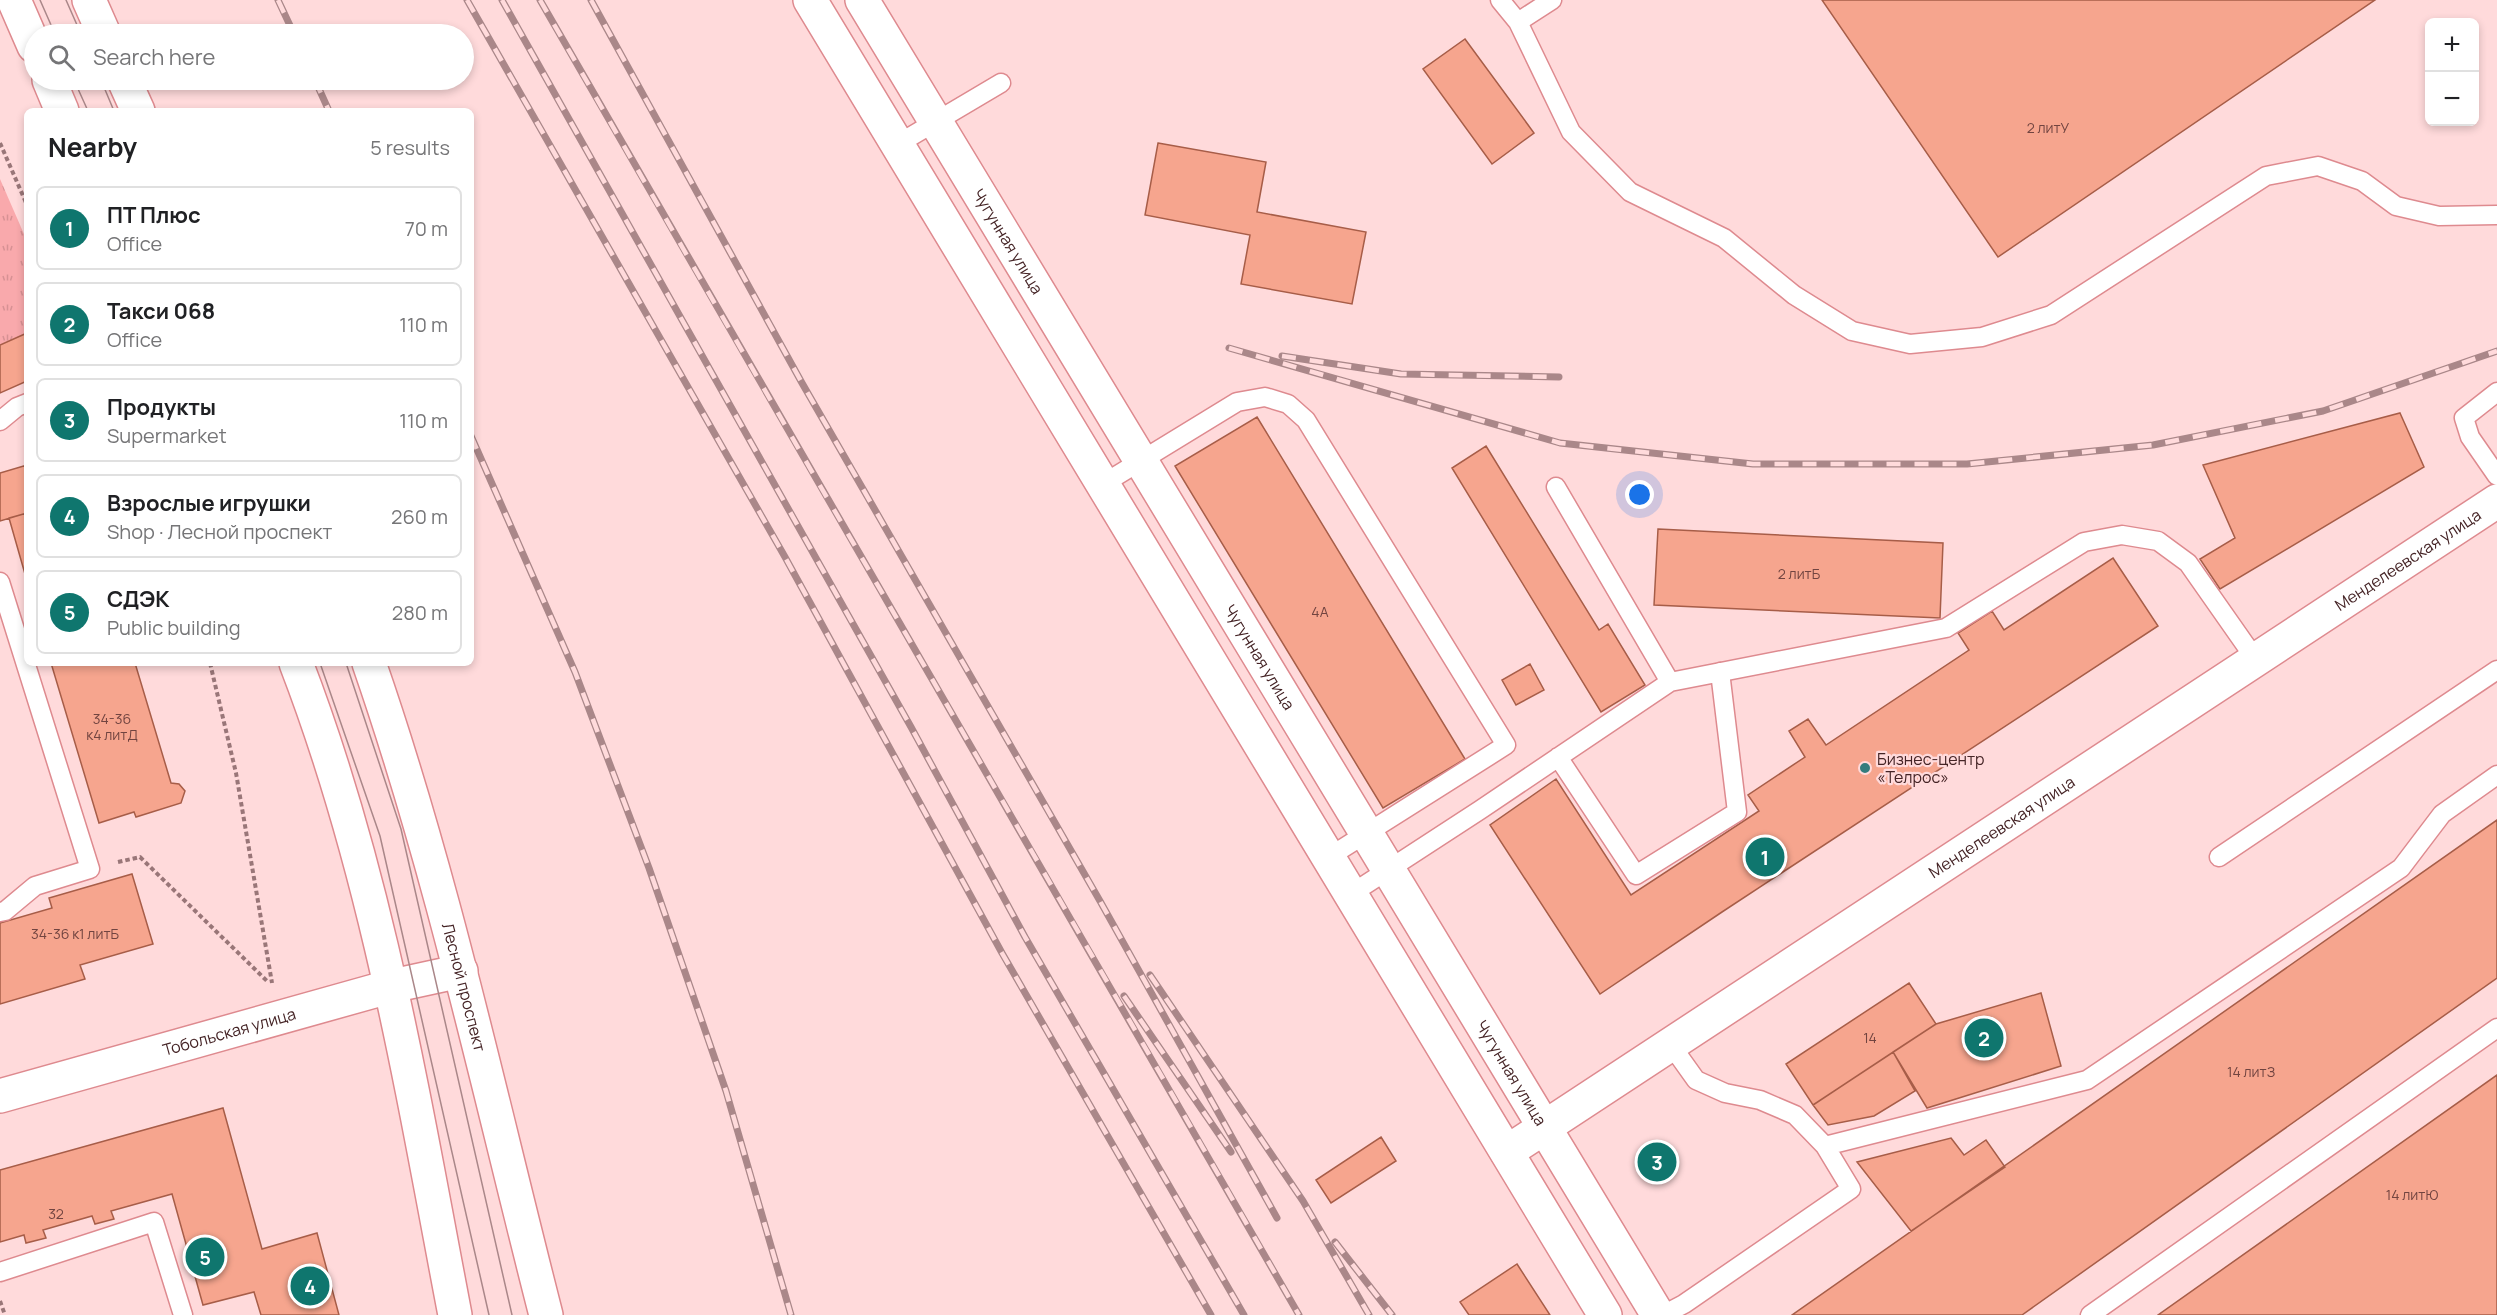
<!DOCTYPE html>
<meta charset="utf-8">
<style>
body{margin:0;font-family:Manrope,sans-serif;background:#f2f2f2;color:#202124}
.controls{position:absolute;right:18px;top:18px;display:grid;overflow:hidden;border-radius:9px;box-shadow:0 3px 9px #0003}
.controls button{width:54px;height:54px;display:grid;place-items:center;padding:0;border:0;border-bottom:2px solid #e0e0e0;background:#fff;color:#202124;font:30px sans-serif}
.you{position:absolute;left:1640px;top:495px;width:21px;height:21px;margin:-15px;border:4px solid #fff;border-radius:50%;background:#1a73e8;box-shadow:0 0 0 9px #1a73e833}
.badge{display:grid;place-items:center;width:39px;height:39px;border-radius:50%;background:#0f766e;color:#fff;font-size:20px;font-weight:700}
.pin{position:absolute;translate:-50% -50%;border:3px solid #fff;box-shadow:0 2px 6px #0006}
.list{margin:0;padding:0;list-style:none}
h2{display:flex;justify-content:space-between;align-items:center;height:78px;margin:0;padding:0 24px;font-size:26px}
h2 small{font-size:20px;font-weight:400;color:#757577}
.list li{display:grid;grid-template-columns:39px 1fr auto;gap:18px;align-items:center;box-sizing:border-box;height:84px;margin:0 12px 12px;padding:0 12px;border:2px solid #e0e0e0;border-radius:9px}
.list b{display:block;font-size:22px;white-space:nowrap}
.list p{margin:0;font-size:20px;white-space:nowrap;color:#757577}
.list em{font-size:20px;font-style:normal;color:#757577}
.icon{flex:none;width:33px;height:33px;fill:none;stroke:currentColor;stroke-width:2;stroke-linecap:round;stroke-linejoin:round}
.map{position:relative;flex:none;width:2497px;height:1315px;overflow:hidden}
.search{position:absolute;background:#fff;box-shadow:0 3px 9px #0003;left:24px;top:24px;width:450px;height:66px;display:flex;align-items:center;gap:15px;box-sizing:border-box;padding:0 21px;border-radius:33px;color:#757577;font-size:22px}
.panel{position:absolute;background:#fff;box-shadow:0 3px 9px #0003;left:24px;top:108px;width:450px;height:558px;border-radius:9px}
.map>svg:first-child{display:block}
.grass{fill:url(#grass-tufts)}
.building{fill:#f6a58e;stroke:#a75d48;stroke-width:1.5}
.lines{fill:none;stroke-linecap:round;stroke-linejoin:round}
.service-casing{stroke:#de8a8f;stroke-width:21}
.minor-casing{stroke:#de8a8f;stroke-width:36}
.tertiary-casing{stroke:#de8a8f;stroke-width:36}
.secondary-casing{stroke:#de8a8f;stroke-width:36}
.path{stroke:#997678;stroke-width:4;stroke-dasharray:4.5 3;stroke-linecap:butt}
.service{stroke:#fff;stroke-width:18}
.minor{stroke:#fff;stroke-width:33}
.tertiary{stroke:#fff;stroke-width:33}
.secondary{stroke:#fff;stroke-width:33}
.tram{stroke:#aa8789;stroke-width:1.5}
.rail-casing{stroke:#aa8789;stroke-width:7}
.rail{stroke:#ffdadb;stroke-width:4.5;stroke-dasharray:14;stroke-linecap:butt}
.poi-dot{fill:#337c7d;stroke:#ffdadb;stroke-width:2}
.labels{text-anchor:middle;stroke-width:4.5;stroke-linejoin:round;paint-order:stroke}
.number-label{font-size:14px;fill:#714440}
.street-label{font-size:16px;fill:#452426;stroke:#ffdadb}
.poi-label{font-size:16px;fill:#452426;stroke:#ffdadb;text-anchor:start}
</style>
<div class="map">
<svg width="2497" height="1315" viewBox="0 0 2497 1315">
<defs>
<pattern id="grass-tufts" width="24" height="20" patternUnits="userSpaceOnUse" patternTransform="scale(1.5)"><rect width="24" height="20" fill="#f9a9ac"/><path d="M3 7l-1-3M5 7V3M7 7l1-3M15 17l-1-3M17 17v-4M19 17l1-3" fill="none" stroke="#d79194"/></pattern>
</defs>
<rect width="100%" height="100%" fill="#ffdadb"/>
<path class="grass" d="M0,179l27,62v92l-27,12z"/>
<path class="building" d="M1822,0h553l-377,257z
M1465,39l69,94 -42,31 -69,-95z
M1158,143l108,19 -9,50 109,20 -14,72 -111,-20 9,-49 -105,-20z
M27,333v48l-27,12v-48z
M2400,413l24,54 -204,122 -20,-30 35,-21 -32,-73z
M1257,417l208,342 -82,49 -208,-342z
M1486,446l113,184 9,-6 37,61 -44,27 -149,-244z
M27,465v48l-27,8v-48z
M27,513v68l-18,-63z
M1658,529l285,14 -3,75 -286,-13z
M2113,558l45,68 -436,286 -122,82 -110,-169 66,-46 75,116 128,-84 -11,-16 57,-38 -16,-26 19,-12 18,26 143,-95 -11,-17 34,-22 12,19z
M51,663h84l36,120 8,1 6,7 -4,12 -45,14 -2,-5 -35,11z
M1530,664l14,26 -28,15 -14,-25z
M2497,820v158l-475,337h-230z
M132,874l21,70 -73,21 5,14 -85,25v-81l52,-15 -3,-10z
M1909,983l27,41 -123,81 -27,-41z
M2041,993l20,73 -134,42 -34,-56 43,-28z
M1893,1052l22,39 -41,25 -46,9 -15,-20z
M2497,1075v240h-339z
M223,1108l39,141 55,-16 22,82h-78l-7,-23 -51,13 -31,-111 -61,17 3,8 -19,5 -3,-8 -49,14 3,8 -20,5 -2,-8 -24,7v-72z
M1381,1137l15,24 -65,42 -15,-23z
M1951,1138l13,17 22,-15 19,27 -94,64 -54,-69z
M1669,1150l4,18 -29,7 -4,-18z
M1517,1264l33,51h-81l-9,-13z"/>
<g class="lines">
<defs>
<path id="service" d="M1500,0l18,22 53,110 59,60 94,46 70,57 58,36 58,13 72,-7 69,-22 215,-139 52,-10 44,15 34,25 43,10 58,-1
M1518,22l34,-22
M898,144l103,-61
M2497,392l-33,26 6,19 27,39
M0,421l17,-14 10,-4
M1103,484l134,-82 28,-5 23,7 18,16 200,325 -177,112
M1556,487l114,195
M0,582l90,287 -55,17 -30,25 -5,1
M1558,757l78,118 101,-63 -17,-140
M2219,857l278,-187
M1351,894l129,-84 190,-128 276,-54 138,-86 38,-7 36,6 30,22 68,97
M1671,1045l25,35 29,13 35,7 35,15 30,31 262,-66 314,-212 41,-54 55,-39
M0,1272l154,-50 29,93
M1663,1315l21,-11 167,-115 -26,-43
M2090,1315l407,-287"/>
<g id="minor">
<path id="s1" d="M0,1096l392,-110 69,-15"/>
<path id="s2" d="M1507,1152l990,-651"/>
</g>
<g id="tertiary">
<path d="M810,0l795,1315"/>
<path id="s3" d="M862,0l796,1315"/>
</g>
<g id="secondary">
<path d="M14,0l20,46"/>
<path d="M89,0l15,34"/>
<path d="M49,80l13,31"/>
<path d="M124,80l14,31"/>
<path d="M296,663c81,210 117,432 159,652"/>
<path id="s4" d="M369,663c74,213 121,434 177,652"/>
</g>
</defs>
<use href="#service" class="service-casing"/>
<use href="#minor" class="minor-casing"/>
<use href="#tertiary" class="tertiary-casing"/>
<use href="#secondary" class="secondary-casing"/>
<path class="path" d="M0,143l27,62
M210,663l26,110 36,210
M118,862l22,-5 128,125
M0,1301l5,14"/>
<use href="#service" class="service"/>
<use href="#minor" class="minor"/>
<use href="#tertiary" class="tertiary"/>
<use href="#secondary" class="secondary"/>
<path class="tram" d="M40,0l15,34
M66,0l15,34
M74,80l14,31
M101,80l13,31
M320,663l60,173 109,479
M346,663l55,166 111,486"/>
<defs>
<path id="rail" d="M278,0l16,34
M467,0l318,557 217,396 209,362
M502,0l409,727 114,210 219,378
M540,0c252,439 507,876 759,1315
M591,0l211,383 298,518 177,317
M315,80l14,31
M1229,348l331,95 193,21h214l186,-19 170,-34 174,-60
M1282,356l119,18 158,3
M471,436l104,236 74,196 77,223 65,224
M1150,975l153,226 66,114
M1124,996l107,156
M1335,1242l57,73"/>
</defs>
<use href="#rail" class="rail-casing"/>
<use href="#rail" class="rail"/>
</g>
<circle class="poi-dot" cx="1865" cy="768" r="6"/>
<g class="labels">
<g class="number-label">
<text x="2048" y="133">2 литУ</text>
<text x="1799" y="579">2 литБ</text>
<text x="1320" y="617">4А</text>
<text x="112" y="724">34-36<tspan x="112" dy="16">к4 литД</tspan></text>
<text x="75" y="939">34-36 к1 литБ</text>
<text x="1870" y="1043">14</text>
<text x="2251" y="1077">14 литЗ</text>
<text x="2412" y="1200">14 литЮ</text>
<text x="56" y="1219">32</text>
</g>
<g class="street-label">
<text dy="6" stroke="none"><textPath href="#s3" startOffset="282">Чугунная улица</textPath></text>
<text dy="6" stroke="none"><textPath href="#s2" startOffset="1078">Менделеевская улица</textPath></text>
<text dy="6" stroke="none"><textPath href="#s3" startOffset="768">Чугунная улица</textPath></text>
<text dy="6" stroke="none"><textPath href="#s2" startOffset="592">Менделеевская улица</textPath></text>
<text dy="6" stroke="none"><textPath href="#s4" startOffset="338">Лесной проспект</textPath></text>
<text dy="6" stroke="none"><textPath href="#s1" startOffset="238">Тобольская улица</textPath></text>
<text dy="6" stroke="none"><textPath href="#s3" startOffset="1254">Чугунная улица</textPath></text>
</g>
<g class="poi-label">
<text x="1877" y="765">Бизнес-центр<tspan x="1877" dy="18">«Телрос»</tspan></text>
</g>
</g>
</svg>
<div class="controls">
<button>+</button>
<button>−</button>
</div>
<div class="you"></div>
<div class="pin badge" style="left:1765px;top:857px">1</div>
<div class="pin badge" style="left:1984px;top:1038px">2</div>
<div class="pin badge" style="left:1657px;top:1162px">3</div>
<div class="pin badge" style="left:310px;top:1286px">4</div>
<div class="pin badge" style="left:205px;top:1257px">5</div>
<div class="search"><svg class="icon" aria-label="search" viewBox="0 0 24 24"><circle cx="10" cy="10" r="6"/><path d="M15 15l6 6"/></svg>Search here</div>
<section class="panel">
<h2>Nearby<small>5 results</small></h2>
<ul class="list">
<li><span class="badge">1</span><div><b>ПТ Плюс</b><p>Office</p></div><em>70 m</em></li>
<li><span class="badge">2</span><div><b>Такси 068</b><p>Office</p></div><em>110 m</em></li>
<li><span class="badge">3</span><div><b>Продукты</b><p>Supermarket</p></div><em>110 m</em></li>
<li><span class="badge">4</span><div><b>Взрослые игрушки</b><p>Shop · Лесной проспект</p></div><em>260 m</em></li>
<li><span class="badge">5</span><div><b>СДЭК</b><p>Public building</p></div><em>280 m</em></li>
</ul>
</section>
</div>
